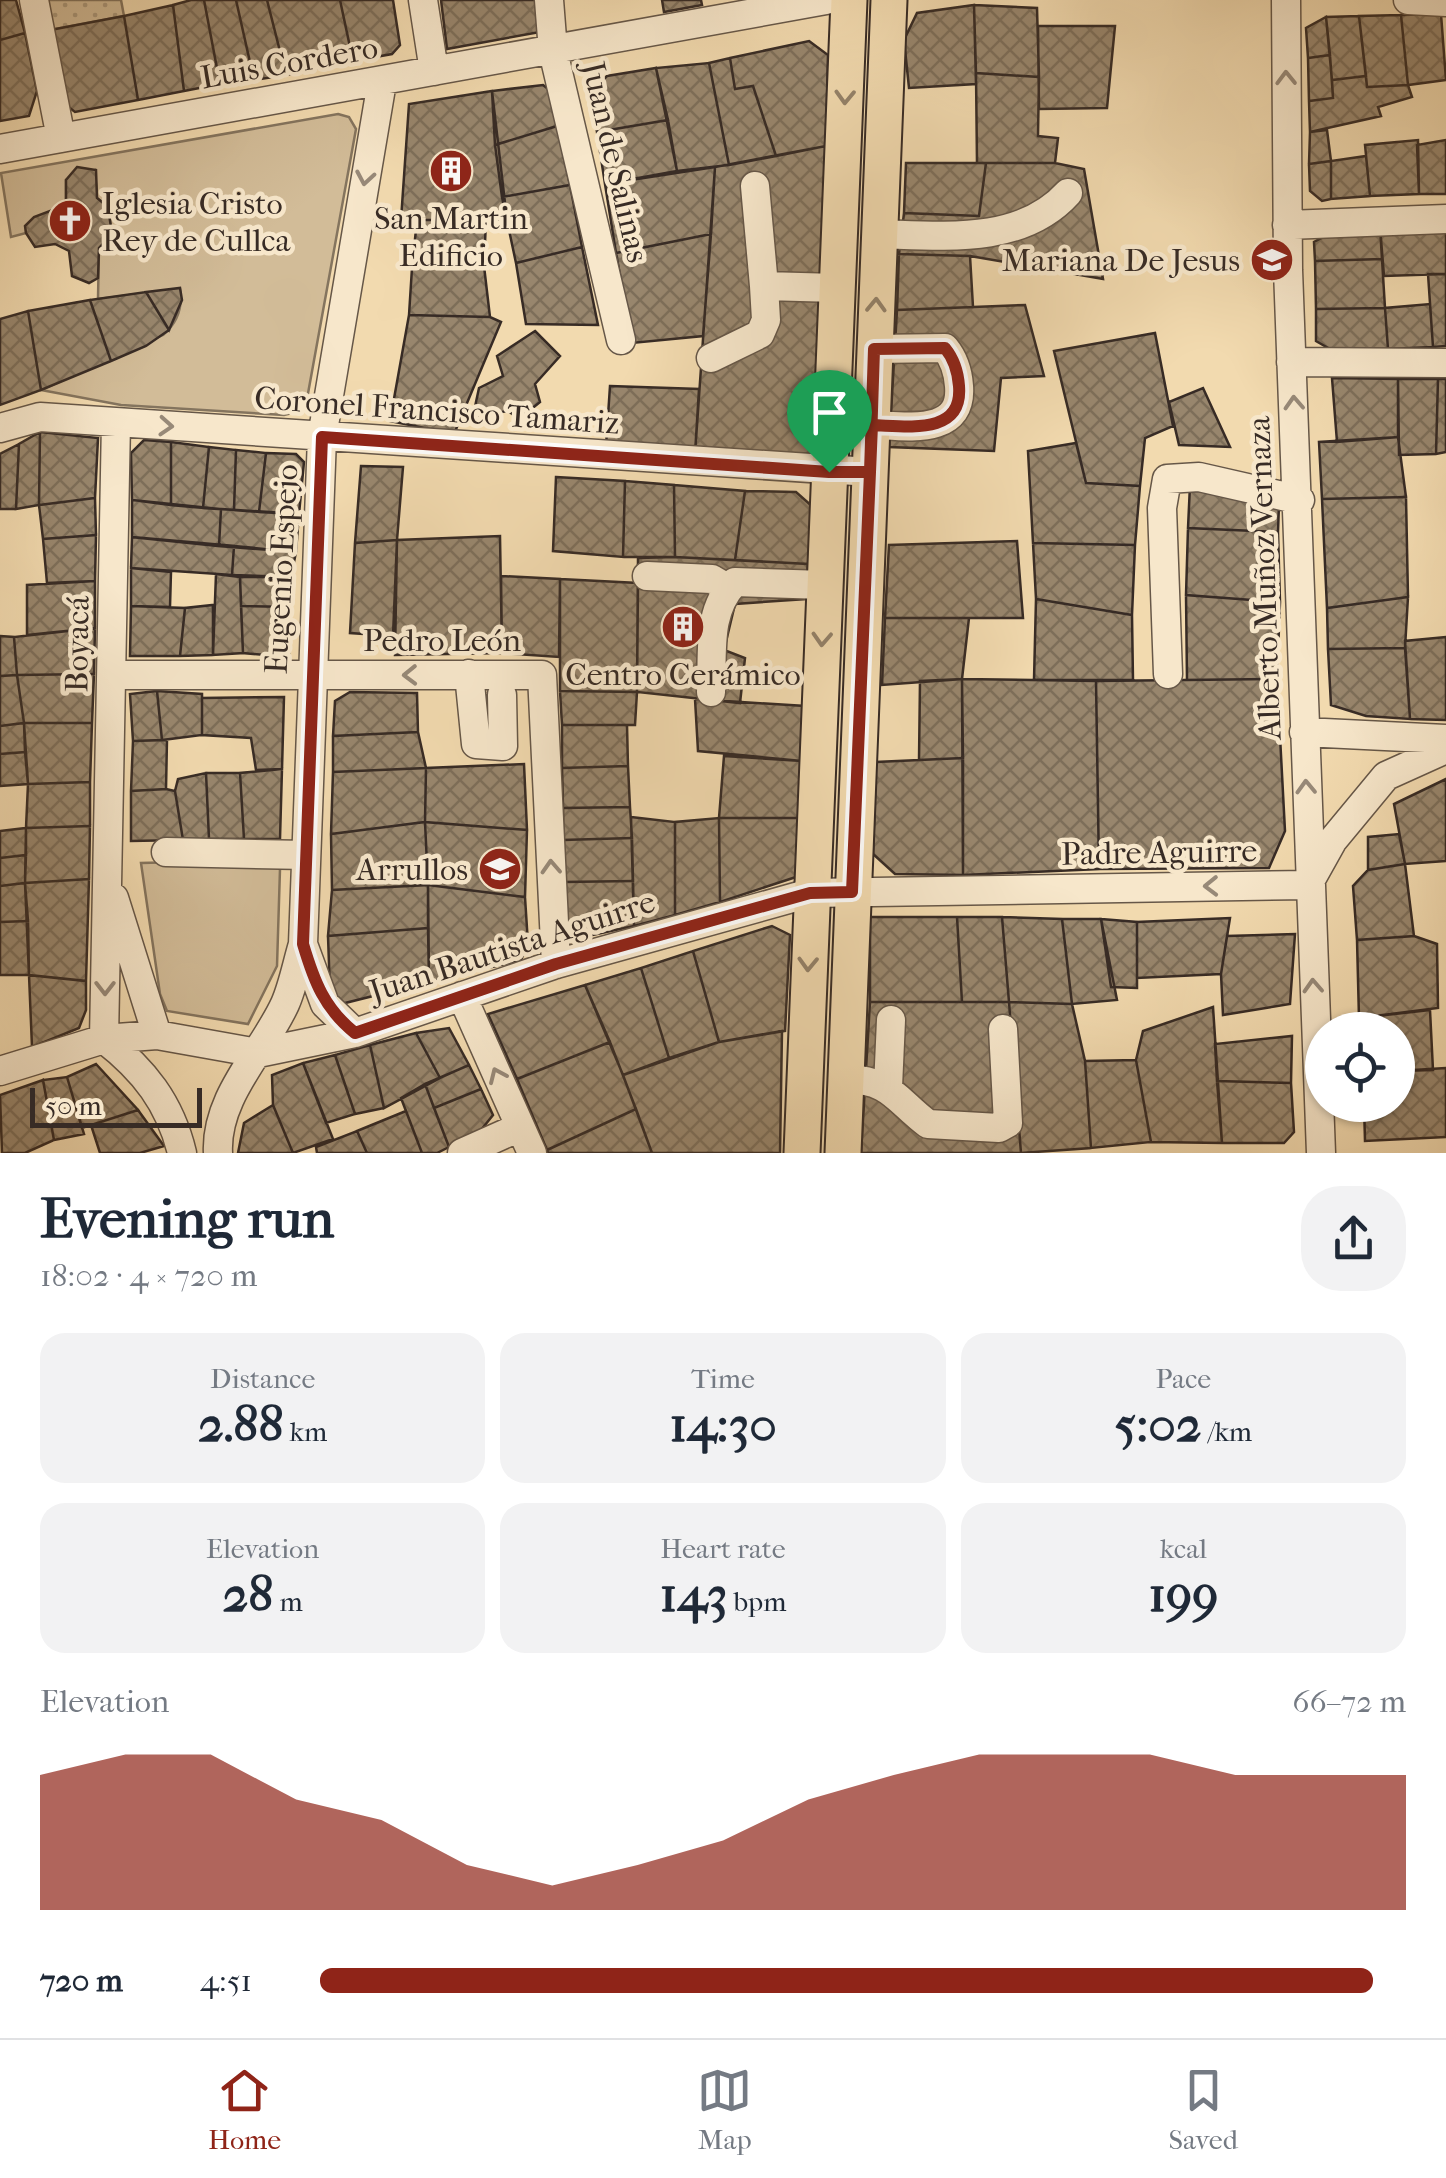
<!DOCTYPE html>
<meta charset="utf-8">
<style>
:root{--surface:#fff;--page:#f2f2f3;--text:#1f2937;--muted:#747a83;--line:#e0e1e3;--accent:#8f2418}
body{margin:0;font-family:"IM FELL French Canon",serif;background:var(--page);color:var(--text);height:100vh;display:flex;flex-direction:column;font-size:38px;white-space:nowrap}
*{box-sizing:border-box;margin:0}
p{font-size:32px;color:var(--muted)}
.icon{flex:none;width:55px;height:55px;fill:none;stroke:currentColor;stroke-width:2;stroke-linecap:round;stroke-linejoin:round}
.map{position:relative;height:1153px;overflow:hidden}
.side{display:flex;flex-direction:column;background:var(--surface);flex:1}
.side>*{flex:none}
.buttons{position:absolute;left:1305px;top:1012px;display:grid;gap:20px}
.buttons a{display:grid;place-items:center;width:110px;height:110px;border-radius:50%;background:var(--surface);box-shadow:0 2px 8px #0004;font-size:50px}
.scale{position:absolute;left:30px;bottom:25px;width:172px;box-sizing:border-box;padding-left:10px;border:5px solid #372b25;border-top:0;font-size:28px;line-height:35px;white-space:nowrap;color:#372b25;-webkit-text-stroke:8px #f7e7cb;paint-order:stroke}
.pin{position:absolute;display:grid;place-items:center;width:85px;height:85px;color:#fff;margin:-102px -42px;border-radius:50% 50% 50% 0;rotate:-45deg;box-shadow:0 0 10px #0007}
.pin .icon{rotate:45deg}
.round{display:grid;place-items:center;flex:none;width:105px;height:105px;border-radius:40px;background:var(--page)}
.head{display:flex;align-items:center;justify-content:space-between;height:170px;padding:0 40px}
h1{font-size:55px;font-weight:700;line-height:75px}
.figures{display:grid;grid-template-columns:repeat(3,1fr);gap:15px;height:170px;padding:10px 40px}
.figures div{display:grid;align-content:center;border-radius:25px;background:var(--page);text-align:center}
.figures b{font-size:50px;font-weight:700}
.figures small{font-size:28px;font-weight:400}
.figures p{font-size:28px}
.chart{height:280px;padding:20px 40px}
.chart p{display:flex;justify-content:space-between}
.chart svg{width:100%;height:180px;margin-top:10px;fill:var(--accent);opacity:.7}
ul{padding:0 40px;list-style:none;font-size:32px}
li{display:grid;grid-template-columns:160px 120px 1fr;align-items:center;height:75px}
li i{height:25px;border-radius:12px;background:var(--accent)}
.menu{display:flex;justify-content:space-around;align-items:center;height:140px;border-top:2px solid var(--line);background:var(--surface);font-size:28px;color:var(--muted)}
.menu a{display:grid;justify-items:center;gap:5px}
.menu .on{color:var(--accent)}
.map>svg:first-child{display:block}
.grass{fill:url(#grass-dots);stroke:#84745e;stroke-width:2.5}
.park{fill:#d2bc98;stroke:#84745e;stroke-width:2.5}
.building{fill:url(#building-cross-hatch);stroke:#372b25;stroke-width:2.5}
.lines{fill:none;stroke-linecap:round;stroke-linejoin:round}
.minor-casing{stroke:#665748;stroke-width:31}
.major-casing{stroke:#372b25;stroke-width:39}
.minor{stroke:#f7e7cb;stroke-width:28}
.major{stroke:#f2daaf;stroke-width:35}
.oneway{stroke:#978978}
.oneway2{stroke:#94826a}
.route-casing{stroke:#fff;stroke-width:20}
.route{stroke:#8f2418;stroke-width:12}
.labels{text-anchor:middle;stroke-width:9;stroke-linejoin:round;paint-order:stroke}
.street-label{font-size:32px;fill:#372b25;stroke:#f7e7cb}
.poi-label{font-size:32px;fill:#372b25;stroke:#f7e7cb}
</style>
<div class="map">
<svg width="1446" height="1153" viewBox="0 0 1446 1153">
<defs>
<pattern id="grass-dots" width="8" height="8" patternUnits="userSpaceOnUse" patternTransform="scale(2.5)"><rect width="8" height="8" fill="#d2bc98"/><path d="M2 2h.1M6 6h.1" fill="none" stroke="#ab997c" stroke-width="1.8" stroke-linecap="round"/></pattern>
<pattern id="building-cross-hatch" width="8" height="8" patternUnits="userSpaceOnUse" patternTransform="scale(2.5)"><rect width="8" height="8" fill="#98866d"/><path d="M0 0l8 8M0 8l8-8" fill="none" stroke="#7d6e59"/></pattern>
</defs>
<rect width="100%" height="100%" fill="#f2daaf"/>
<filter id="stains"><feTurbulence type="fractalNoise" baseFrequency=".002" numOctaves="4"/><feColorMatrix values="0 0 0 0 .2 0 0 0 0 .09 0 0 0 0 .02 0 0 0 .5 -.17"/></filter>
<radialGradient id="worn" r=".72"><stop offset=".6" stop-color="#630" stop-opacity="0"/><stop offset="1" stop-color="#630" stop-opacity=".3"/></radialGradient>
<!-- grass -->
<path class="grass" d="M41 0H121L124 16 45 31Z"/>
<!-- park -->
<path class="park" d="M338 114 349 117 356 129 305 410 284 415 121 405 41 390 163 335C177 323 183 308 180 289L98 299 99 248 112 234 108 207 97 198 95 170 66 180V205L26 226V233L11 237 1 173Z
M268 860 280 869 277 966 248 1024 167 1011 160 994 141 863Z"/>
<!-- building -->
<path class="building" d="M0 0H16L25 33 0 40Z
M191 0H204L220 84 184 91 173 5Z
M204 0H236L254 80 220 84Z
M236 0H267L286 75 254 80Z
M267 0H340L353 61 286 75Z
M340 0H393L400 45 392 54 353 61Z
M441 0H537L540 32 447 49Z
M662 0H701L702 5 664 12Z
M173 5 184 91 138 100 124 16Z
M974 5 976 84 909 88 904 40 917 13Z
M974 5 1037 8 1039 77 976 73Z
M1441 14 1446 80 1408 85 1401 15Z
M1401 15 1408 85 1367 87 1359 16Z
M124 16 138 100 75 112 57 98 45 31Z
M1359 16 1366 76 1332 80 1326 17Z
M1326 17 1330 55 1308 58 1306 28Z
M1038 26H1115L1107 108 1039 109Z
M25 33 37 91 29 116 0 121V40Z
M809 41 828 55 826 146 776 156 753 86 735 89 730 58Z
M1330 55 1333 98 1309 101 1308 58Z
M730 58 735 89 753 86 776 156 729 165 709 63Z
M709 63 729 165 677 171 656 68Z
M656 68 668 120 597 132 592 91 607 76Z
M976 73 1039 77 1038 136 1058 138 1055 163H977Z
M1366 76 1367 87 1408 85 1412 97 1378 107 1381 116 1310 132 1309 101 1333 98 1332 80Z
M543 85 552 92 557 126 495 145 492 91Z
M492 91 507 220H401L409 104Z
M668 120 677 171 605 184 597 132Z
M557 126 570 185 502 197 495 145Z
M1327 130 1331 161 1309 164 1310 132Z
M1418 140 1419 194 1370 196 1365 145Z
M1446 140V194H1419L1417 145Z
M826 146 813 459 695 454 715 167Z
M1366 156 1370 196 1331 199V161Z
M1331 161V199L1322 201 1310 191 1309 164Z
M906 163H986L979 216 904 213Z
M986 163H1055L1084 169 1103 279 970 256 899 254 904 213 979 216Z
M77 167 96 170 97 198 108 207 112 234 99 248 98 278 89 283 72 276 69 251 55 244 35 247 26 233 25 226 34 217 66 205V180Z
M715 167 711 234 616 253 605 184Z
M570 185 582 247 516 263 502 197Z
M417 220H486L484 266 412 268Z
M1380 227 1382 259 1315 261 1314 242 1329 234Z
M1380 227 1446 228V274L1384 276Z
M711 234 703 336 632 343 616 253Z
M582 247 598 325 526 324 516 263Z
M899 254 970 256 973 307 897 310Z
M1382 259 1385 308 1316 309 1315 261Z
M484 266 490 317 409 315 412 268Z
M1428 274H1446V346L1433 347Z
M180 288 182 300 169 330 146 292Z
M146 292 169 330 146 346 111 361 90 300Z
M90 300 111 361 41 390 28 311Z
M1430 304 1433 347 1388 349 1385 308Z
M1025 305 1044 376 1001 378 994 451 889 447 897 310Z
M1385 308 1388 349H1330L1316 341V309Z
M28 311 41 390 0 405V319Z
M409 315 490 317 501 322 454 434 390 421Z
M535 331 560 356 535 384 540 402 519 419 508 411 473 416 479 388 503 376 497 356Z
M1155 333 1173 426 1145 438 1140 486 1086 483 1054 351Z
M1332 378 1398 379V437L1337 442Z
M1398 379H1438L1436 454 1399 455Z
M1438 379H1446V452L1436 454Z
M610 386 699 389 695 454 606 446Z
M1203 388 1230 447 1179 445 1169 402Z
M40 432 98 438 95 498 39 505Z
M40 432 39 505 16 509 19 444Z
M1398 437 1406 497 1322 499 1319 442Z
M144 440 171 442V505L132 500 131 453Z
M171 442 209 447 203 508 171 505Z
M1076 443 1086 483 1140 486 1135 545 1033 543 1028 451Z
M19 444 16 509H0V454Z
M209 447 236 450 234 510 203 508Z
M236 450 266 453 259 512 234 510Z
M266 453 296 454 304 462 299 514 259 512Z
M361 466 403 467 397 540 355 543Z
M556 477 625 481 623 557 553 551Z
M625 481 674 485 675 557H623Z
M674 485 745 491 735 560 675 557Z
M1190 485 1279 504 1278 532 1188 528Z
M745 491 796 492 813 507 808 564 735 560Z
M1406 497 1408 597 1327 608 1322 499Z
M95 498 96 535 43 539 39 505Z
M132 500 221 509 219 546 132 537Z
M221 509 299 514 296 552 219 546Z
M1188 528 1278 532 1280 602 1186 595Z
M96 535 95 581 47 583 43 539Z
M500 536 502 653 395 655 397 540Z
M132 537 234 546 232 575 131 568Z
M397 540 393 636 350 633 355 543Z
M1017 541 1023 618H885L889 545Z
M1033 543 1135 545 1132 615 1036 599Z
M234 546 296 552 291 577 232 575Z
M675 557 808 564 806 599 735 604 724 650 745 658 740 703 637 692 638 558Z
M131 568 171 572 170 607 131 606Z
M216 574 240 577 243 653 213 655Z
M501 576 560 579 559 657 502 653Z
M240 577H291L290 607 241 606Z
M560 579 638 583 637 692 560 691Z
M95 581V628L27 635V585Z
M1186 595 1280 602 1277 679 1187 680Z
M1408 597 1405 648 1328 649 1327 608Z
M1036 599 1132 615 1133 680H1034Z
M213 605V655L180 656 185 608Z
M131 606 185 608 180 656H130Z
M241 606 290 607 289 657 243 653Z
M885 618H969L962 679 882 685Z
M95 628 94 674 17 675 14 637Z
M0 636 14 637 17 675 0 676Z
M1446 637V720L1410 719 1405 641Z
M1405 648 1410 719 1366 716 1331 705 1328 649Z
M94 674 92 723H24L17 675Z
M17 675 24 723 0 726V676Z
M962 679 963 758 919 760 920 681Z
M962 679 1096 681 1099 869 963 875Z
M1277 679 1285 831 1269 868 1099 869 1096 681Z
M157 691 162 740 133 741 130 694Z
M157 691 202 694V735L162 740Z
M560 691 637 692 635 725H562Z
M350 692 417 693 418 732 333 736 335 701Z
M284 697 282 769 256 770 251 738 202 735V698Z
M695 699 805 706 802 761 698 751Z
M24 723 25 752 0 754V726Z
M24 723H92L90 782 28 784Z
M562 725H627L628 766 562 768Z
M418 732 426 768 333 772V736Z
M167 740 166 789 131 791 133 741Z
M25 752 28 784 0 786V754Z
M724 756 802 761 800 818H719Z
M963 758V875L895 874 873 854 876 762Z
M524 764 527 830 425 822 426 768Z
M628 766 630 807 563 808 562 768Z
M426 768 425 822 331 834 333 772Z
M282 769 280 839H244L240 773Z
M206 773 209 839 183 840 175 791 178 779Z
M206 773H240L244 839H209Z
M1446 779V861L1405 864 1394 804Z
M90 782V826L26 828 28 784Z
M166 789 175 791 183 840 131 841V791Z
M630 807 632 838 563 840V808Z
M631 817 675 822V915L634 926Z
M719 818H800L796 877 720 902Z
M719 818 720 902 675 915V822Z
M425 822 428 885 332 890 331 834Z
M425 822 527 830 525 897 428 885Z
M90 826 89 879 25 883 26 828Z
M26 828V855L0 858V831Z
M1399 834 1405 864 1368 870V837Z
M632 838 633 881 564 882 563 840Z
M26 855 25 883 0 886V858Z
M1405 864 1414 936 1357 940 1353 886 1368 870Z
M89 879 86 981 29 975 25 883Z
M633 881 634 926 565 941 564 882Z
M25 883 28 921 0 922V886Z
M428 885 525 897 528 944 521 960 429 982Z
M428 885V928L328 936 332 890Z
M870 917H957L962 1002H870Z
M957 917H1002L1009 1002H962Z
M1002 917 1062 919 1072 1004 1009 1002Z
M1230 918 1221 974 1137 978V922Z
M1062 919H1101L1117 1000 1072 1004Z
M1101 919 1137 922V988L1111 987Z
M28 921 29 975H0V922Z
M772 926 790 935 785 1031 719 1042 693 951Z
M428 928 429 982 341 1004 330 992 328 936Z
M1295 934 1290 1004 1223 1015 1221 974 1227 936Z
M1414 936 1437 944 1438 1008 1359 1018 1357 940Z
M693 951 719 1042 669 1058 641 968Z
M641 968 669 1058 623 1075 585 985Z
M29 975 86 981V1010L79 1028 32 1047Z
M585 985 610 1042 517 1079 488 1014Z
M870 1002H1009L1021 1153H861Z
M1009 1002 1072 1004 1085 1061 1091 1148 1021 1153Z
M1213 1007 1222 1143 1151 1142 1136 1060 1143 1031Z
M1430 1010 1433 1070 1398 1071V1030H1359V1018Z
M449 1028 469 1065 440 1078 416 1033Z
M782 1031 780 1153H652L623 1075 719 1042Z
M416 1033 440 1078 384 1108 370 1045Z
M1292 1036 1291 1083 1217 1081 1215 1044Z
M610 1042 636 1109 547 1150 517 1079Z
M370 1045 384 1108 355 1114 335 1055Z
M335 1055 355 1114 326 1123 303 1063Z
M1136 1060 1151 1142 1091 1148 1085 1061Z
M303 1063 333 1139 293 1153 273 1105 272 1075Z
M96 1064 138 1110 82 1128 67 1077Z
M469 1065 481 1089 434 1108 425 1084Z
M1446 1068V1137L1365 1141 1364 1105H1398V1071Z
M67 1077 84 1134 54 1140 43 1080Z
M43 1080 54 1140 25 1153H2L0 1095Z
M1217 1081 1291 1083 1294 1132 1284 1143H1222Z
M425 1084 449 1147 437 1153H422L401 1098Z
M481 1089 493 1115 477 1135 449 1147 434 1108Z
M273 1105 293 1153H238L244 1123Z
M636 1109 652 1153H548L547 1150Z
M138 1110 164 1146 140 1153H100L91 1125Z
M406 1111 422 1153H367L357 1131Z
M357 1131 367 1153H317L316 1147Z"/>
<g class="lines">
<!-- minor casing -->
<g class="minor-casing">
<path id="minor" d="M34 0 61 138
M423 0 434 71
M549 0 553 51 621 340
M1286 0 1288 270 1321 1153
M1408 0 1446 2
M0 149 826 0
M755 186 764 286 837 288
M1287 225 1446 219
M879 234C943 236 1021 245 1068 193
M711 358 760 334 766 320 764 286
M1291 362 1446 363
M116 422 104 1039C144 1070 170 1103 182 1153
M872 425C907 426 963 436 959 386 958 371 954 359 945 348L875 349
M0 428 40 417 870 472
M647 576 712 579 729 589
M469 674 476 744 503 746 502 695
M1168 674 1162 508 1167 479 1199 477 1300 500
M112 675H542L556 964
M711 692C713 654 706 611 735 582L824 585
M1304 732 1446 739
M166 852 306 855
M1309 883 1333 840 1386 776 1446 749
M114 898 157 1035
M462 996 532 1153
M355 1033 325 1004 303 944 322 437 382 82
M0 1071 104 1039 157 1035 258 1053 355 1033 556 964 810 893 1308 885
M846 1079C891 1080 895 1099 928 1124L999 1128 1008 1123 1003 1029
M888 1087 891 1020
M218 1153C215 1097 263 1052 285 1004 293 986 297 964 303 944
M462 1153 520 1127"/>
</g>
<!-- major casing -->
<g class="major-casing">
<path id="major" d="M802 1153 849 0
M843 1153 889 0"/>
</g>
<!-- minor -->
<use href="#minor" class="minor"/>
<!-- major -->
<use href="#major" class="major"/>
</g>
<!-- one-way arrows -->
<defs><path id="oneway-chevron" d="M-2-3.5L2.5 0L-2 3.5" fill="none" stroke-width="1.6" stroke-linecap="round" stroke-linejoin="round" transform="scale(2.5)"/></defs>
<g class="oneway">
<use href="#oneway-chevron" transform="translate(1286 78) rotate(-91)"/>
<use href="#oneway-chevron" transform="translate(365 178) rotate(100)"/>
<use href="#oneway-chevron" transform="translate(1294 403) rotate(-93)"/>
<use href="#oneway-chevron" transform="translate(166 426) rotate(4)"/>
<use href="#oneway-chevron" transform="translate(410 675) rotate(179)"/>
<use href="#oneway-chevron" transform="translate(1306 787) rotate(-92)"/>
<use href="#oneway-chevron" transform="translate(551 867) rotate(-93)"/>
<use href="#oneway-chevron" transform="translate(1211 886) rotate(179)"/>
<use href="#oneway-chevron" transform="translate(1313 986) rotate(-93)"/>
<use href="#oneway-chevron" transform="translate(105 988) rotate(90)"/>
<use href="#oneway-chevron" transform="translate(497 1075) rotate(-114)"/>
</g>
<g class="oneway2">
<use href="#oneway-chevron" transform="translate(845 97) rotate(92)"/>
<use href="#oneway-chevron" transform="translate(876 305) rotate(-88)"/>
<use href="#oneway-chevron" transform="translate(822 639) rotate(93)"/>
<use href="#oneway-chevron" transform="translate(808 964) rotate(92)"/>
</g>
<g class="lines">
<!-- route casing -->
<g class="route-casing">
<path id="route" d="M829 472 322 437 303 944C314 981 324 1008 355 1033L556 964 810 893 852 892 870 472 874 349 945 348C954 359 958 372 959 386 963 436 907 426 872 425L870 472H829"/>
</g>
<!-- route -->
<use href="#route" class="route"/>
</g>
<!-- icons -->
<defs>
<g id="building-disc" transform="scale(2.25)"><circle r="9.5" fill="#8f2418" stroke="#f7e7cb"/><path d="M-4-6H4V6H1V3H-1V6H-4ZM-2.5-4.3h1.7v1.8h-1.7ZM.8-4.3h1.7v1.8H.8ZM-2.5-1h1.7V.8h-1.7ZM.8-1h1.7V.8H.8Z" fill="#fff"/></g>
<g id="church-disc" transform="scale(2.25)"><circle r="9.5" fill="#8f2418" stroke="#f7e7cb"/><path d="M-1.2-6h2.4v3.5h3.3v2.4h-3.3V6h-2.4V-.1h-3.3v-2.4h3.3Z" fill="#fff"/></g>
<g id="school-disc" transform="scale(2.25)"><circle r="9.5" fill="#8f2418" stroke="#f7e7cb"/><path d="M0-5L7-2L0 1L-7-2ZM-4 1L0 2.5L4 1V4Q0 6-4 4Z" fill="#fff"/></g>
</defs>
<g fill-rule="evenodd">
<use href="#building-disc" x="451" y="171"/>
<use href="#church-disc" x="70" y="221"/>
<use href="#school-disc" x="1272" y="260"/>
<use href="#building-disc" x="683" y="627"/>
<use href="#school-disc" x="500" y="869"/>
</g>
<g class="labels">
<!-- street labels -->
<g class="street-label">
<text transform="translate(289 62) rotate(-10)" y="11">Luis Cordero</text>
<text transform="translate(616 162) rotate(77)" y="11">Juan de Salinas</text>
<text transform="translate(437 410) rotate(4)" y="11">Coronel Francisco Tamariz</text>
<text transform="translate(281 569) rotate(-87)" y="11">Eugenio Espejo</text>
<text transform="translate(1264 578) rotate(-92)" y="11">Alberto Muñoz Vernaza</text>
<text x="442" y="651">Pedro León</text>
<text transform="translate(77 644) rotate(-89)" y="11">Boyacá</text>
<text transform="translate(1159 852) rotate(-1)" y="11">Padre Aguirre</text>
<text transform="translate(512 946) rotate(-18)" y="11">Juan Bautista Aguirre</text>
</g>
<!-- poi labels -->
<g class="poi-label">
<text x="102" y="214" text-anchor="start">Iglesia Cristo<tspan x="102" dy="37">Rey de Cullca</tspan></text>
<text x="451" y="229">San Martin<tspan x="451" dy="37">Edificio</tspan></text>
<text x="1240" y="271" text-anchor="end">Mariana De Jesus</text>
<text x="683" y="685">Centro Cerámico</text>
<text x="468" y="880" text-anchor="end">Arrullos</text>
</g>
</g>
<rect width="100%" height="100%" filter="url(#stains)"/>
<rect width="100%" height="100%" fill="url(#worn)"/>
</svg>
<div class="buttons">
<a><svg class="icon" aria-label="locate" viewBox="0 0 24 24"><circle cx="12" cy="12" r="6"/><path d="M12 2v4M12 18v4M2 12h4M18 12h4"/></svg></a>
</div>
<div class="scale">50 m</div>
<div class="pin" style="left:829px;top:472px;background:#1e9e55"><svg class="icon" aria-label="arrive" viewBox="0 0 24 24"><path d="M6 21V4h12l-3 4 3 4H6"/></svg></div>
</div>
<section class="side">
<div class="head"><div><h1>Evening run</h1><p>18:02 · 4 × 720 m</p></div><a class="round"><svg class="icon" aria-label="share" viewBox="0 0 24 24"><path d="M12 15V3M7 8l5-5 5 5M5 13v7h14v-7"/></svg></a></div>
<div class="figures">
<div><p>Distance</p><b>2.88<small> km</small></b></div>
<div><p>Time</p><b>14:30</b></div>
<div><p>Pace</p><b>5:02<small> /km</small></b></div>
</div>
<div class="figures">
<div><p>Elevation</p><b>28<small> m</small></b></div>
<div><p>Heart rate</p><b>143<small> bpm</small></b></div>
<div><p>kcal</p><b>199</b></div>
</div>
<div class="chart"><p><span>Elevation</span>66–72 m</p>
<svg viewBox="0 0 160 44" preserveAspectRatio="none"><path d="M0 44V11L10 6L20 6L30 17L40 22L50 33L60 38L70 33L80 27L90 17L100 11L110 6L120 6L130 6L140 11L150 11L160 11V44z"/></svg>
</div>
<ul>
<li><b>720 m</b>4:51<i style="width:97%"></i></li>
</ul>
</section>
<nav class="menu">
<a class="on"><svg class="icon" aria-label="home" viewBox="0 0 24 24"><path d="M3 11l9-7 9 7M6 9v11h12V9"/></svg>Home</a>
<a><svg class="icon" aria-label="map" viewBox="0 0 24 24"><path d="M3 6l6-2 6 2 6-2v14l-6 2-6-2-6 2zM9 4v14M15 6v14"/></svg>Map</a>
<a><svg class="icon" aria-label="saved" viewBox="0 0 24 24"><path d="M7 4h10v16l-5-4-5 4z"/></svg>Saved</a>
</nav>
